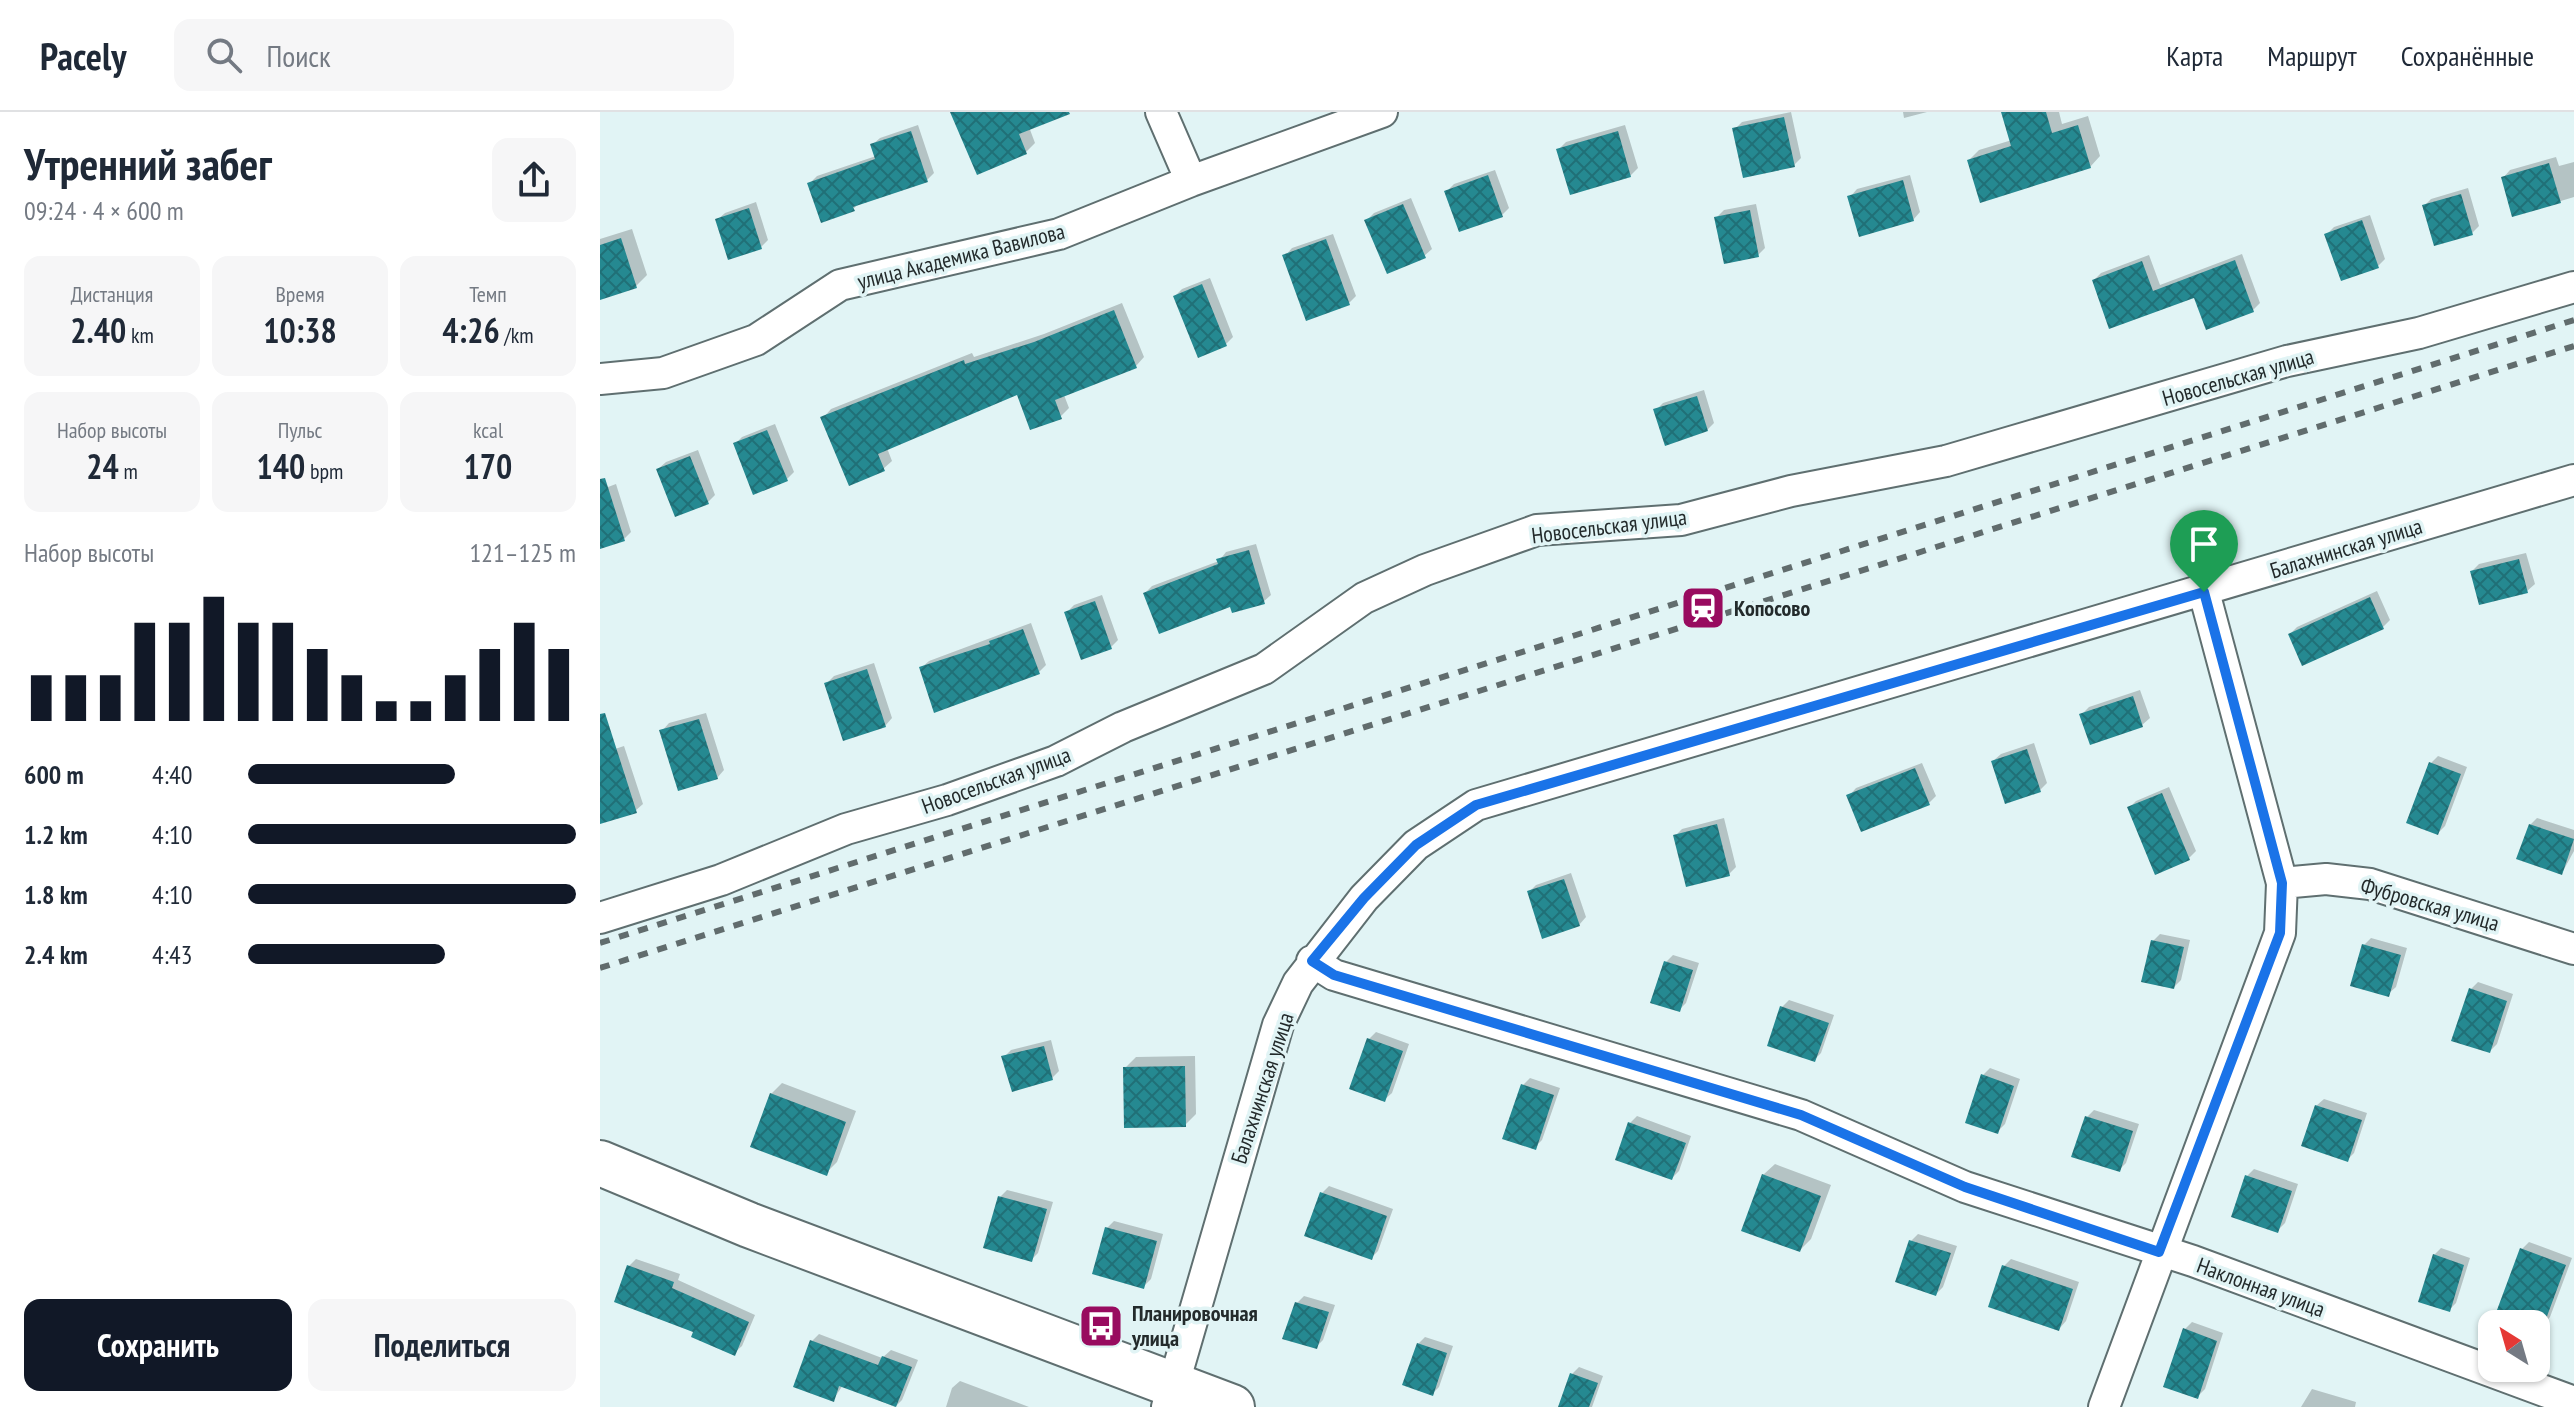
<!DOCTYPE html>
<html lang="ru">
<meta charset="utf-8">
<style>
:root{--surface:#fff;--page:#f6f6f7;--text:#1f2937;--muted:#747a83;--line:#e0e1e3;--accent:#111827}
body{margin:0;font-family:"PT Sans Narrow",sans-serif;background:var(--page);color:var(--text);height:100vh;display:flex;flex-direction:column;font-size:30px;white-space:nowrap}
*{box-sizing:border-box;margin:0}
p{font-size:26px;color:var(--muted)}
.icon{flex:none;width:44px;height:44px;fill:none;stroke:currentColor;stroke-width:2;stroke-linecap:round;stroke-linejoin:round}
.map{position:relative;flex:1;overflow:hidden}
.drawer{display:flex;flex-direction:column;background:var(--surface);width:600px}
.drawer>*{flex:none}
.needle{width:52px;rotate:323deg}
.buttons{position:absolute;left:1878px;top:1198px;display:grid;gap:16px}
.buttons a{display:grid;place-items:center;width:72px;height:72px;border-radius:16px;background:var(--surface);box-shadow:0 2px 6px #0004;font-size:40px}
.pin{position:absolute;display:grid;place-items:center;width:68px;height:68px;color:#fff;margin:-82px -34px;border-radius:50% 50% 50% 0;rotate:-45deg;box-shadow:0 0 8px #0007}
.pin .icon{rotate:45deg}
.round{display:grid;place-items:center;flex:none;width:84px;height:84px;border-radius:16px;background:var(--page)}
.head{display:flex;align-items:center;justify-content:space-between;height:136px;padding:0 24px}
h1{font-size:44px;font-weight:800;line-height:60px}
.figures{display:grid;grid-template-columns:repeat(3,1fr);gap:12px;height:136px;padding:8px 24px}
.figures div{display:grid;align-content:center;border-radius:16px;background:var(--page);text-align:center}
.figures b{font-size:34px;font-weight:800}
.figures small{font-size:22px;font-weight:400}
.figures p{font-size:22px}
.chart{height:224px;padding:16px 24px}
.chart p{display:flex;justify-content:space-between}
.chart svg{width:100%;height:144px;margin-top:8px;stroke:var(--accent);stroke-width:6}
.primary-button{display:flex;gap:16px;margin-top:auto;padding:16px 24px}
.primary-button a{flex:1;height:92px;border-radius:16px;background:var(--accent);color:#fff;font-size:32px;font-weight:800;line-height:92px;text-align:center}
.primary-button a+a{background:var(--page);color:var(--text)}
ul{padding:0 24px;list-style:none;font-size:26px}
li{display:grid;grid-template-columns:128px 96px 1fr;align-items:center;height:60px}
li i{height:20px;border-radius:10px;background:var(--accent)}
header{display:flex;align-items:center;gap:48px;box-sizing:border-box;height:112px;padding:0 40px;background:var(--surface);border-bottom:2px solid var(--line)}
header strong{font-size:38px}
nav{display:flex;gap:44px;margin-inline-start:auto;font-size:28px}
.search{width:560px;height:72px;background:var(--page);display:flex;align-items:center;gap:20px;box-sizing:border-box;padding:0 28px;border-radius:16px;color:var(--muted);font-size:30px}
main{display:flex;flex:1;min-height:0}
.map>svg:first-child{display:block}
.shadow{fill:#0003}
.building{fill:url(#building-cross-hatch)}
.lines{fill:none;stroke-linecap:round;stroke-linejoin:round}
.street-casing{stroke:#5f6f70;stroke-width:34}
.secondary-casing{stroke:#5f6f70;stroke-width:48}
.street{stroke:#fff;stroke-width:30}
.secondary{stroke:#fff;stroke-width:44}
.rail{stroke:#616c6d;stroke-width:6;stroke-dasharray:10 10;stroke-linecap:butt}
.route-casing{stroke:#fff;stroke-width:16}
.route{stroke:#1a73e8;stroke-width:10}
.labels{text-anchor:middle;stroke-width:7;stroke-linejoin:round;paint-order:stroke}
.street-label{font-size:22px;fill:#232a2b;stroke:#e1f4f5}
.poi-label{font-size:22px;font-weight:bold;fill:#232a2b;stroke:#e1f4f5;text-anchor:start}
</style>
<header>
<strong>Pacely</strong>
<div class="search"><svg class="icon" aria-label="search" viewBox="0 0 24 24"><circle cx="10" cy="10" r="6"/><path d="M15 15l6 6"/></svg>Поиск</div>
<nav><a>Карта</a><a>Маршрут</a><a>Сохранённые</a></nav>
</header>
<main>
<section class="drawer">
<div class="head"><div><h1>Утренний забег</h1><p>09:24 · 4 × 600 m</p></div><a class="round"><svg class="icon" aria-label="share" viewBox="0 0 24 24"><path d="M12 15V3M7 8l5-5 5 5M5 13v7h14v-7"/></svg></a></div>
<div class="figures">
<div><p>Дистанция</p><b>2.40<small> km</small></b></div>
<div><p>Время</p><b>10:38</b></div>
<div><p>Темп</p><b>4:26<small> /km</small></b></div>
</div>
<div class="figures">
<div><p>Набор высоты</p><b>24<small> m</small></b></div>
<div><p>Пульс</p><b>140<small> bpm</small></b></div>
<div><p>kcal</p><b>170</b></div>
</div>
<div class="chart"><p><span>Набор высоты</span>121–125 m</p>
<svg viewBox="0 0 160 44" preserveAspectRatio="none"><path d="M5 44V30M15 44V30M25 44V30M35 44V14M45 44V14M55 44V6M65 44V14M75 44V14M85 44V22M95 44V30M105 44V38M115 44V38M125 44V30M135 44V22M145 44V14M155 44V22"/></svg>
</div>
<ul>
<li><b>600 m</b>4:40<i style="width:63%"></i></li>
<li><b>1.2 km</b>4:10<i style="width:100%"></i></li>
<li><b>1.8 km</b>4:10<i style="width:100%"></i></li>
<li><b>2.4 km</b>4:43<i style="width:60%"></i></li>
</ul>
<div class="primary-button"><a>Сохранить</a><a>Поделиться</a></div>
</section>
<div class="map">
<svg width="1974" height="1295" viewBox="0 0 1974 1295">
<defs>
<pattern id="building-cross-hatch" width="8" height="8" patternUnits="userSpaceOnUse" patternTransform="scale(2)"><rect width="8" height="8" fill="#258991"/><path d="M0 0l8 8M0 8l8-8" fill="none" stroke="#207077"/></pattern>
</defs>
<rect width="100%" height="100%" fill="#e1f4f5"/>
<!-- shadow -->
<path class="shadow" d="M360 0H468L429 15 435 31 426 40Z
M1191 0 1201 46 1194 53 1135 17 1142 10Z
M1303 0H1327L1304 6Z
M1403 0H1459L1462 12 1488 4 1500 44 1490 55 1369 48 1379 38 1412 28Z
M318 13 334 61 327 68 261 90 253 97 210 71 217 64 276 44 272 33 280 26Z
M1025 13 1038 56 1030 64 958 38 966 30Z
M1956 45 1959 54 1974 50V85L1914 103 1903 66 1910 58Z
M895 58 909 96 902 103 847 79 854 72Z
M1310 63 1320 100 1313 108 1250 85 1257 77Z
M1868 76 1879 114 1872 121 1824 94 1831 87Z
M811 86 832 137 824 144 767 108 774 101Z
M156 90 168 128 161 135 117 108 125 101Z
M1156 92 1165 136 1158 143 1116 106 1124 98Z
M1770 103 1785 147 1778 154 1727 122 1734 115Z
M32 117 47 163 36 174 0 185V127Z
M733 122 756 184 749 191 685 144 692 136Z
M1642 142 1660 191 1653 198 1595 184 1511 215 1494 168 1501 161 1549 143 1560 173Z
M610 166 633 225 626 232 575 184 582 177Z
M522 191 544 245 536 254 464 283 469 296 460 305 419 280 287 336 292 349 283 357 223 306 231 297 372 241 374 245 444 222Z
M1104 278 1114 311 1107 318 1056 298 1063 291Z
M175 312 194 360 187 367 135 332 142 325Z
M98 338 115 383 108 390 58 357 66 350Z
M16 372 31 420 24 427 0 435V378Z
M656 432 671 483 663 490 631 492 545 481 552 474 619 449 626 440Z
M1926 441 1935 472 1927 479 1872 459 1879 452Z
M1777 479 1790 508 1783 515 1690 522 1697 515Z
M502 483 518 528 511 535 467 500 474 493Z
M431 511 446 553 439 560 321 556 329 549Z
M274 551 292 606 285 614 227 571 234 564Z
M1540 578 1550 606 1542 613 1482 602 1489 595Z
M106 601 124 658 117 666 62 619 69 611Z
M1434 631 1447 671 1440 678 1393 649 1401 642Z
M24 634 43 692 35 699 0 710V642Z
M1838 644 1867 655 1845 714 1838 721 1831 651Z
M1322 651 1336 684 1328 692 1249 684 1256 676Z
M1569 675 1596 739 1589 746 1529 696 1536 689Z
M1124 706 1136 755 1129 762 1075 724 1082 717Z
M1937 706 1974 718V739L1962 761 1930 713Z
M971 761 986 805 979 813 929 780 936 773Z
M1560 822 1590 828 1581 868 1574 875 1553 829Z
M1771 826 1807 836 1796 875 1788 882 1764 833Z
M1073 843 1099 851 1086 891 1079 898 1066 850Z
M1878 870 1913 882 1897 932 1890 939 1871 877Z
M1189 888 1234 903 1221 941 1214 948 1182 895Z
M776 920 809 932 792 981 784 988 769 927Z
M451 928 459 959 452 966 404 945 411 938Z
M595 944 596 1002 585 1013 525 956 536 945Z
M1390 956 1420 967 1405 1012 1398 1019 1383 963Z
M930 966 960 976 942 1028 935 1035 905 1025 923 973Z
M182 971 256 999 237 1050 226 1061 171 982Z
M1724 987 1767 1001 1754 1041 1747 1048 1716 994Z
M1494 998 1539 1012 1526 1051 1519 1058 1487 1005Z
M1037 1004 1091 1024 1079 1059 1072 1066 1030 1011Z
M1175 1052 1231 1073 1211 1127 1200 1138 1163 1063Z
M1654 1057 1698 1072 1685 1111 1678 1118 1647 1064Z
M729 1074 793 1097 778 1139 771 1146 722 1081Z
M407 1078 453 1090 438 1141 431 1148 400 1085Z
M514 1109 563 1122 551 1167 544 1174 507 1116Z
M1318 1122 1357 1134 1343 1175 1336 1182 1311 1129Z
M1929 1130 1972 1146 1950 1205 1943 1213 1922 1137Z
M1841 1136 1870 1146 1856 1191 1849 1198 1834 1143Z
M36 1147 80 1162 78 1168 155 1203 142 1234 134 1241 95 1219 29 1154Z
M1411 1147 1479 1170 1466 1209 1459 1217 1404 1154Z
M704 1184 735 1193 723 1228 716 1235 697 1191Z
M1592 1210 1623 1221 1605 1277 1598 1284 1585 1217Z
M219 1222 282 1246 291 1238 318 1248 302 1288 295 1295 243 1273 233 1288 212 1229Z
M825 1225 853 1234 839 1275 832 1282 818 1232Z
M979 1255 1003 1264 992 1295H960L972 1262Z
M360 1269 429 1295H346L352 1276Z
M1712 1277 1756 1290 1755 1295H1701Z"/>
<!-- building -->
<path class="building" d="M350 0H469L470 2 419 22 427 42 377 63Z
M1401 0H1446L1452 21 1478 13 1491 56 1380 91 1367 48 1411 34Z
M1184 5 1195 55 1143 66 1132 16Z
M311 19 328 70 253 95 255 99 221 111 207 71 275 47 270 32Z
M1018 19 1031 65 970 83 956 37Z
M1949 51 1961 91 1912 105 1901 65Z
M888 63 903 105 859 120 844 79Z
M1303 68 1314 109 1259 125 1247 84Z
M1861 82 1873 123 1834 134 1822 93Z
M803 92 826 146 787 162 764 108Z
M149 96 162 137 128 148 115 107Z
M1150 98 1159 145 1124 152 1114 105Z
M1762 108 1779 156 1741 169 1724 122Z
M21 126 37 176 0 188V133Z
M726 127 750 193 706 209 682 143Z
M1635 148 1654 200 1606 218 1594 186 1509 217 1492 168 1542 149 1553 179Z
M602 172 627 234 598 246 573 184Z
M514 198 537 256 455 288 462 307 430 318 417 283 278 342 285 359 249 374 220 305 364 248 365 252 434 230Z
M1097 284 1108 319 1065 334 1053 297Z
M167 318 188 369 153 383 133 331Z
M90 344 109 392 75 405 56 357Z
M5 366 25 429 0 437V367Z
M649 438 665 492 632 501 630 495 559 522 543 481 618 452 616 447Z
M1919 447 1928 481 1879 493 1870 459Z
M1770 485 1784 517 1702 554 1688 522Z
M495 489 512 537 481 548 464 500Z
M423 517 440 562 334 601 319 555 390 532 389 529Z
M267 557 286 615 243 629 224 571Z
M1533 584 1543 615 1490 633 1479 602Z
M5 601 37 701 0 712V602Z
M99 607 118 667 78 679 59 618Z
M1427 637 1441 680 1405 692 1391 649Z
M1829 650 1861 662 1838 723 1806 711Z
M1315 656 1330 693 1261 720 1246 683Z
M1562 681 1590 748 1555 763 1527 695Z
M1117 712 1130 764 1086 775 1073 723Z
M1929 712 1974 727 1962 763 1916 747Z
M964 767 980 814 942 827 927 779Z
M1551 828 1584 835 1574 877 1541 870Z
M1762 832 1801 843 1789 885 1750 874Z
M1064 849 1093 858 1080 900 1050 891Z
M1869 876 1907 889 1890 941 1851 929Z
M1180 894 1229 911 1215 950 1167 934Z
M767 926 803 939 785 990 749 977Z
M444 934 453 968 412 980 401 944Z
M585 954 586 1015 524 1016 523 955Z
M1381 962 1414 974 1398 1022 1365 1011Z
M921 972 954 983 936 1038 902 1027Z
M170 981 246 1010 227 1064 150 1035Z
M1715 993 1762 1008 1748 1050 1701 1034Z
M1485 1004 1533 1019 1520 1060 1471 1045Z
M1028 1010 1086 1031 1072 1068 1015 1048Z
M1162 1062 1221 1084 1200 1140 1141 1119Z
M1645 1063 1692 1079 1678 1121 1631 1105Z
M720 1080 787 1104 772 1148 704 1124Z
M398 1084 447 1097 432 1150 383 1136Z
M505 1115 557 1129 544 1177 492 1162Z
M1309 1128 1351 1141 1336 1184 1295 1170Z
M1920 1136 1966 1153 1943 1215 1897 1198Z
M1833 1142 1864 1153 1850 1200 1818 1190Z
M27 1153 74 1170 72 1176 149 1210 135 1244 91 1225 93 1220 14 1190Z
M1402 1153 1473 1177 1459 1219 1388 1195Z
M695 1190 729 1200 717 1237 682 1227Z
M1583 1216 1617 1229 1598 1287 1563 1275Z
M210 1228 278 1253 282 1244 312 1255 296 1295 239 1274 234 1290 193 1275Z
M817 1231 847 1241 833 1284 802 1273Z
M970 1261 998 1271 989 1295H958Z"/>
<g class="lines">
<!-- street casing -->
<g class="street-casing">
<path id="street" d="M561 0 591 69
M0 267 63 261 156 228 240 173 459 122 591 69 782 0
M1682 771 1726 767 1770 772 1974 837
M0 806 121 768 246 717 347 688 456 649 523 615 664 557 764 486 825 458 937 418 1081 408 1191 379 1346 349 1687 249 1819 221 1974 175
M712 849 734 863 1201 1003 1365 1075 1593 1149 1974 1290
M567 1295 678 913 698 871 764 786 816 733 876 693 1974 368
M1504 1295 1680 821 1682 771 1604 480"/>
</g>
<!-- secondary casing -->
<g class="secondary-casing">
<path id="secondary" d="M0 1051 149 1113 632 1295"/>
</g>
<!-- street -->
<use href="#street" class="street"/>
<!-- secondary -->
<use href="#secondary" class="secondary"/>
<!-- rail -->
<path class="rail" d="M0 831 1974 208
M0 856 1974 234"/>
</g>
<g class="lines">
<!-- route casing -->
<g class="route-casing">
<path id="route" d="M1604 480 1682 771 1680 821 1559 1140 1365 1075 1201 1003 734 863 712 849 764 786 816 733 876 693Z"/>
</g>
<!-- route -->
<use href="#route" class="route"/>
</g>
<!-- icons -->
<defs>
<g id="station-square" transform="scale(2.3)"><rect x="-9" y="-9" width="18" height="18" rx="4" fill="#980b5f" stroke="#e1f4f5"/><path d="M-3-6H3Q5-6 5-4V2Q5 4 3 4L4.5 6H3L1.5 4h-3L-3 6H-4.5L-3 4Q-5 4-5 2V-4Q-5-6-3-6ZM-3.5-4v3h7v-3ZM-3.5 1v1.5H-2V1ZM2 1v1.5H3.5V1Z" fill="#fff"/></g>
<g id="bus-square" transform="scale(2.3)"><rect x="-9" y="-9" width="18" height="18" rx="4" fill="#980b5f" stroke="#e1f4f5"/><path d="M-5-6H5V4H4V6H2V4H-2V6H-4V4H-5ZM-3.5-4V0h7V-4ZM-3.5 1.2v1.5H-2V1.2ZM2 1.2v1.5H3.5V1.2Z" fill="#fff"/></g>
</defs>
<g fill-rule="evenodd">
<use href="#station-square" x="1103" y="496"/>
<use href="#bus-square" x="501" y="1214"/>
</g>
<g class="labels">
<!-- street labels -->
<g class="street-label">
<text transform="translate(361 144) rotate(-14)" y="8">улица Академика Вавилова</text>
<text transform="translate(1638 265) rotate(-16)" y="8">Новосельская улица</text>
<text transform="translate(1009 414) rotate(-7)" y="8">Новосельская улица</text>
<text transform="translate(1746 436) rotate(-17)" y="8">Балахнинская улица</text>
<text transform="translate(396 668) rotate(-20)" y="8">Новосельская улица</text>
<text transform="translate(1830 792) rotate(16)" y="8">Фубровская улица</text>
<text transform="translate(662 976) rotate(-72)" y="8">Балахнинская улица</text>
<text transform="translate(1661 1175) rotate(20)" y="8">Наклонная улица</text>
</g>
<!-- poi labels -->
<g class="poi-label">
<text x="1134" y="504">Копосово</text>
<text x="532" y="1209">Планировочная<tspan x="532" dy="25">улица</tspan></text>
</g>
</g>
</svg>
<div class="buttons">
<a><svg class="needle" viewBox="-14 -14 28 28"><path d="M0-13l5 13h-10z" fill="#e53935"/><path d="M0 13l5-13h-10z" fill="#747a83"/></svg></a>
</div>
<div class="pin" style="left:1604px;top:480px;background:#1e9e55"><svg class="icon" aria-label="arrive" viewBox="0 0 24 24"><path d="M6 21V4h12l-3 4 3 4H6"/></svg></div>
</div>
</main>
